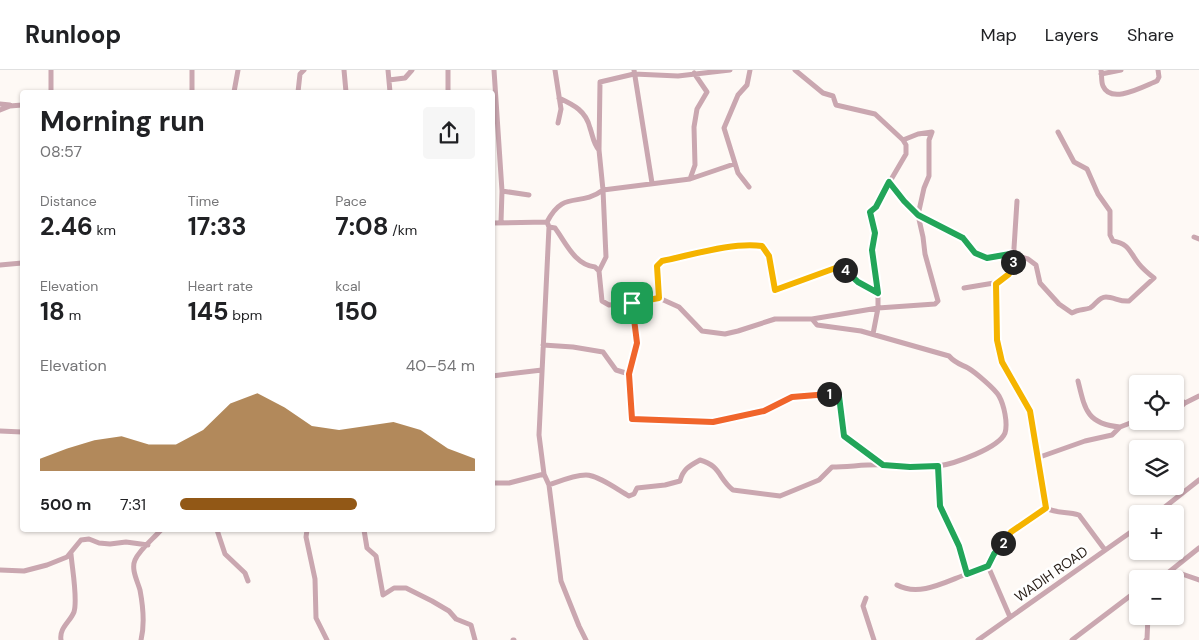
<!DOCTYPE html>
<meta charset="utf-8">
<style>
:root{--surface:#fff;--page:#f6f6f6;--text:#202124;--muted:#757577;--line:#e0e0e0;--accent:#925816}
body{margin:0;font-family:"DM Sans",sans-serif;background:var(--page);color:var(--text);height:100vh;display:flex;flex-direction:column;font-size:19px;white-space:nowrap}
*{box-sizing:border-box;margin:0}
p{font-size:16px;color:var(--muted)}
.icon{flex:none;width:28px;height:28px;fill:none;stroke:currentColor;stroke-width:2;stroke-linecap:round;stroke-linejoin:round}
.map{position:relative;flex:1;overflow:hidden}
.side{position:absolute;left:20px;top:20px;width:475px;height:442px;display:flex;flex-direction:column;background:var(--surface);border-radius:5px;box-shadow:0 1px 4px #0004}
.side>*{flex:none}
.tools{position:absolute;left:1129px;top:305px;display:grid;gap:10px}
.tools a{display:grid;place-items:center;width:55px;height:55px;border-radius:5px;background:var(--surface);box-shadow:0 1px 4px #0004;font-size:25px}
.pin{position:absolute;display:grid;place-items:center;width:42px;height:42px;color:#fff;margin:-21px;border-radius:10px;box-shadow:0 2px 8px #0006}
.km{position:absolute;width:25px;height:25px;margin:-12px;border-radius:50%;background:#222;color:#fff;font-size:14px;line-height:25px;text-align:center}
.round{display:grid;place-items:center;flex:none;width:52px;height:52px;border-radius:5px;background:var(--page)}
.summary{display:flex;align-items:center;justify-content:space-between;height:85px;padding:0 20px}
h1{font-size:28px;font-weight:700;line-height:38px}
.figures{display:grid;grid-template-columns:repeat(3,1fr);gap:8px;height:85px;padding:5px 20px}
.figures div{display:grid;align-content:center}
.figures b{font-size:25px;font-weight:700}
.figures small{font-size:14px;font-weight:400}
.figures p{font-size:14px}
.chart{height:140px;padding:10px 20px}
.chart p{display:flex;justify-content:space-between}
.chart svg{width:100%;height:90px;margin-top:5px;fill:var(--accent);opacity:.7}
ul{padding:0 20px;list-style:none;font-size:16px}
li{display:grid;grid-template-columns:80px 60px 1fr;align-items:center;height:38px}
li i{height:12px;border-radius:6px;background:var(--accent)}
header{display:flex;align-items:center;gap:30px;box-sizing:border-box;height:70px;padding:0 25px;background:var(--surface);border-bottom:1px solid var(--line)}
header strong{font-size:24px}
nav{display:flex;gap:28px;margin-inline-start:auto;font-size:18px}
.map>svg:first-child{display:block}
.lines{fill:none;stroke-linecap:round;stroke-linejoin:round}
.minor{stroke:#caa7b0;stroke-width:5}
.split-1-casing{stroke:#fff;stroke-width:10}
.split-2-casing{stroke:#fff;stroke-width:10}
.split-3-casing{stroke:#fff;stroke-width:10}
.split-4-casing{stroke:#fff;stroke-width:10}
.split-5-casing{stroke:#fff;stroke-width:10}
.split-1{stroke:#f0652b;stroke-width:6}
.split-2{stroke:#22a559;stroke-width:6}
.split-3{stroke:#f5b400;stroke-width:6}
.split-4{stroke:#22a559;stroke-width:6}
.split-5{stroke:#f5b400;stroke-width:6}
.labels{text-anchor:middle;stroke-width:5;stroke-linejoin:round;paint-order:stroke}
.street-label{font-size:14px;fill:#2b211a;stroke:#fff}
</style>
<header>
<strong>Runloop</strong>
<nav><a>Map</a><a>Layers</a><a>Share</a></nav>
</header>
<div class="map">
<svg width="1199" height="570" viewBox="0 0 1199 570">
<rect width="100%" height="100%" fill="#fef9f5"/>
<g class="lines">
<!-- minor -->
<path class="minor" d="M192 0V22
M344 0 346 22
M388 0 390 22
M448 0V20
M494 0 502 121 529 125
M555 0 561 39 558 53
M634 0 652 113
M795 0 823 23 833 26 836 35 875 44 903 70 906 75V84L875 137 870 142 875 163 872 180 878 223
M1101 0C1102 5 1101 12 1103 16 1111 35 1144 16 1157 11L1159 7 1158 0
M1101 4 1121 0
M389 10 405 8 412 0
M51 22V0
M234 22 238 0
M298 22 300 4 304 0
M559 28C574 35 586 41 590 58 593 66 593 73 599 80
M0 34 10 35
M0 40 10 36 22 35
M690 109 695 95 694 57 697 39 707 22 694 3
M889 112 905 131 918 145 963 168 975 183 987 188 1010 184 1028 189 1036 195 1040 213 1059 234 1072 243C1078 239 1084 240 1090 238 1096 235 1098 227 1106 227 1114 227 1120 232 1129 231L1154 208C1149 204 1143 199 1139 194 1129 182 1130 174 1113 171L1110 165V141L1098 124 1087 99 1074 92 1058 62
M749 117 738 103 724 58 738 25 747 15 750 0
M501 152 502 121
M547 152C564 119 579 138 603 120L690 109 734 94
M492 153 547 152 549 157 539 365 544 404 549 415 561 511 579 556 586 570
M1194 167 1199 169
M0 195 22 193
M599 201 606 187 603 120 599 80 600 12 634 4 678 6 730 0
M996 214 1009 204 1013 194 1017 131
M964 218 994 213 997 216V270L1002 292 1030 341 1032 364 1046 438C1057 444 1067 441 1079 445L1105 480
M659 228 657 196 662 191C693 185 732 172 763 176L769 186 775 220 841 196 857 212 878 223V238L873 264
M632 233 637 273 629 304 632 349 713 352 764 341 791 327 833 324 839 326 844 366 882 394
M812 249 878 238 935 234 938 231 925 184 923 167 918 145 924 118 929 106V70L932 62 918 64 903 70
M543 275 573 277 603 282 616 300 629 304
M492 306 542 300
M1078 311C1085 340 1087 354 1120 357
M1175 326 1185 333 1199 326
M1175 342 1185 333
M0 361 22 362
M1037 388 1085 371 1112 365 1120 357 1138 350
M938 396 940 436 959 476 967 504 988 496 994 483 1011 462 1046 438
M492 413H509L544 404
M549 415C560 411 574 405 586 405 598 405 618 420 629 426L634 424 637 418 665 415 680 411C683 399 689 396 700 390 721 396 718 408 733 420L780 426 819 410 832 397C849 397 867 394 885 395 902 396 921 399 938 396 954 394 999 378 1005 363 1008 353 1004 335 999 326 995 319 975 302 968 298 960 294 955 293 949 286L861 261 817 255 812 249H775L738 261 725 264 702 261 679 237 659 228 632 233 609 235 602 231 599 201 595 197C575 195 566 173 555 158L549 157
M1156 444 1199 410
M217 460 225 484 245 503 248 511
M307 460 306 467 315 509 316 548 327 570
M364 460 367 478 376 486 383 525 394 518H406L432 531 449 541 456 549 471 555 475 570
M988 496 1010 547
M0 500 24 501 47 495 67 487 81 470 89 469 99 473 110 474 126 472 148 475
M1157 509 1182 504 1199 510
M1163 509 1164 506 1199 478
M897 515C919 527 945 512 967 504
M866 528 863 536 874 570
M61 570C59 558 70 552 74 542 78 529 72 498 71 484
M141 570C145 554 143 536 140 520 137 510 131 499 135 490 140 479 153 469 161 460
M513 570H514
M978 570 1138 457
M1072 570 1138 520
M1146 570 1147 569 1148 546"/>
</g>
<g class="lines">
<!-- split-1 casing -->
<g class="split-1-casing">
<path id="split-1" d="M632 233 637 273 629 304 632 349 713 352 764 341 792 327 829 324"/>
</g>
<!-- split-2 casing -->
<g class="split-2-casing">
<path id="split-2" d="M829 324 839 326 844 366 883 395 910 397 938 396 940 436 959 476 967 504 988 496 994 484 1003 473"/>
</g>
<!-- split-3 casing -->
<g class="split-3-casing">
<path id="split-3" d="M1003 473 1011 462 1046 438 1030 341 1002 292 997 270 996 214 1009 204 1013 192"/>
</g>
<!-- split-4 casing -->
<g class="split-4-casing">
<path id="split-4" d="M845 200 858 212 878 223 872 180 875 163 870 142 876 137 889 112 904 131 918 145 963 168 975 183 987 188 1010 184 1014 186 1013 192"/>
</g>
<!-- split-5 casing -->
<g class="split-5-casing">
<path id="split-5" d="M632 233 659 228 657 196 662 191C692 185 732 172 762 176L769 186 775 220 841 196 845 200"/>
</g>
<!-- split-1 -->
<use href="#split-1" class="split-1"/>
<!-- split-2 -->
<use href="#split-2" class="split-2"/>
<!-- split-3 -->
<use href="#split-3" class="split-3"/>
<!-- split-4 -->
<use href="#split-4" class="split-4"/>
<!-- split-5 -->
<use href="#split-5" class="split-5"/>
</g>
<g class="labels">
<!-- street labels -->
<g class="street-label">
<text transform="translate(1051 504) rotate(-35)" y="5">WADIH ROAD</text>
</g>
</g>
</svg>
<div class="tools">
<a><svg class="icon" aria-label="locate" viewBox="0 0 24 24"><circle cx="12" cy="12" r="6"/><path d="M12 2v4M12 18v4M2 12h4M18 12h4"/></svg></a>
<a><svg class="icon" aria-label="layers" viewBox="0 0 24 24"><path d="M12 4l9 5-9 5-9-5zM3 14l9 5 9-5"/></svg></a>
<a>+</a>
<a>−</a>
</div>
<div class="pin" style="left:632px;top:233px;background:#1e9e55"><svg class="icon" aria-label="arrive" viewBox="0 0 24 24"><path d="M6 21V4h12l-3 4 3 4H6"/></svg></div>
<b class="km" style="left:829px;top:324px">1</b>
<b class="km" style="left:1003px;top:473px">2</b>
<b class="km" style="left:1013px;top:192px">3</b>
<b class="km" style="left:845px;top:200px">4</b>
<section class="side">
<div class="summary"><div><h1>Morning run</h1><p>08:57</p></div><a class="round"><svg class="icon" aria-label="share" viewBox="0 0 24 24"><path d="M12 15V3M7 8l5-5 5 5M5 13v7h14v-7"/></svg></a></div>
<div class="figures">
<div><p>Distance</p><b>2.46<small> km</small></b></div>
<div><p>Time</p><b>17:33</b></div>
<div><p>Pace</p><b>7:08<small> /km</small></b></div>
</div>
<div class="figures">
<div><p>Elevation</p><b>18<small> m</small></b></div>
<div><p>Heart rate</p><b>145<small> bpm</small></b></div>
<div><p>kcal</p><b>150</b></div>
</div>
<div class="chart"><p><span>Elevation</span>40–54 m</p>
<svg viewBox="0 0 160 44" preserveAspectRatio="none"><path d="M0 44V38L10 33L20 29L30 27L40 31L50 31L60 24L70 11L80 6L90 13L100 22L110 24L120 22L130 20L140 24L150 33L160 38V44z"/></svg>
</div>
<ul>
<li><b>500 m</b>7:31<i style="width:60%"></i></li>
</ul>
</section>
</div>
